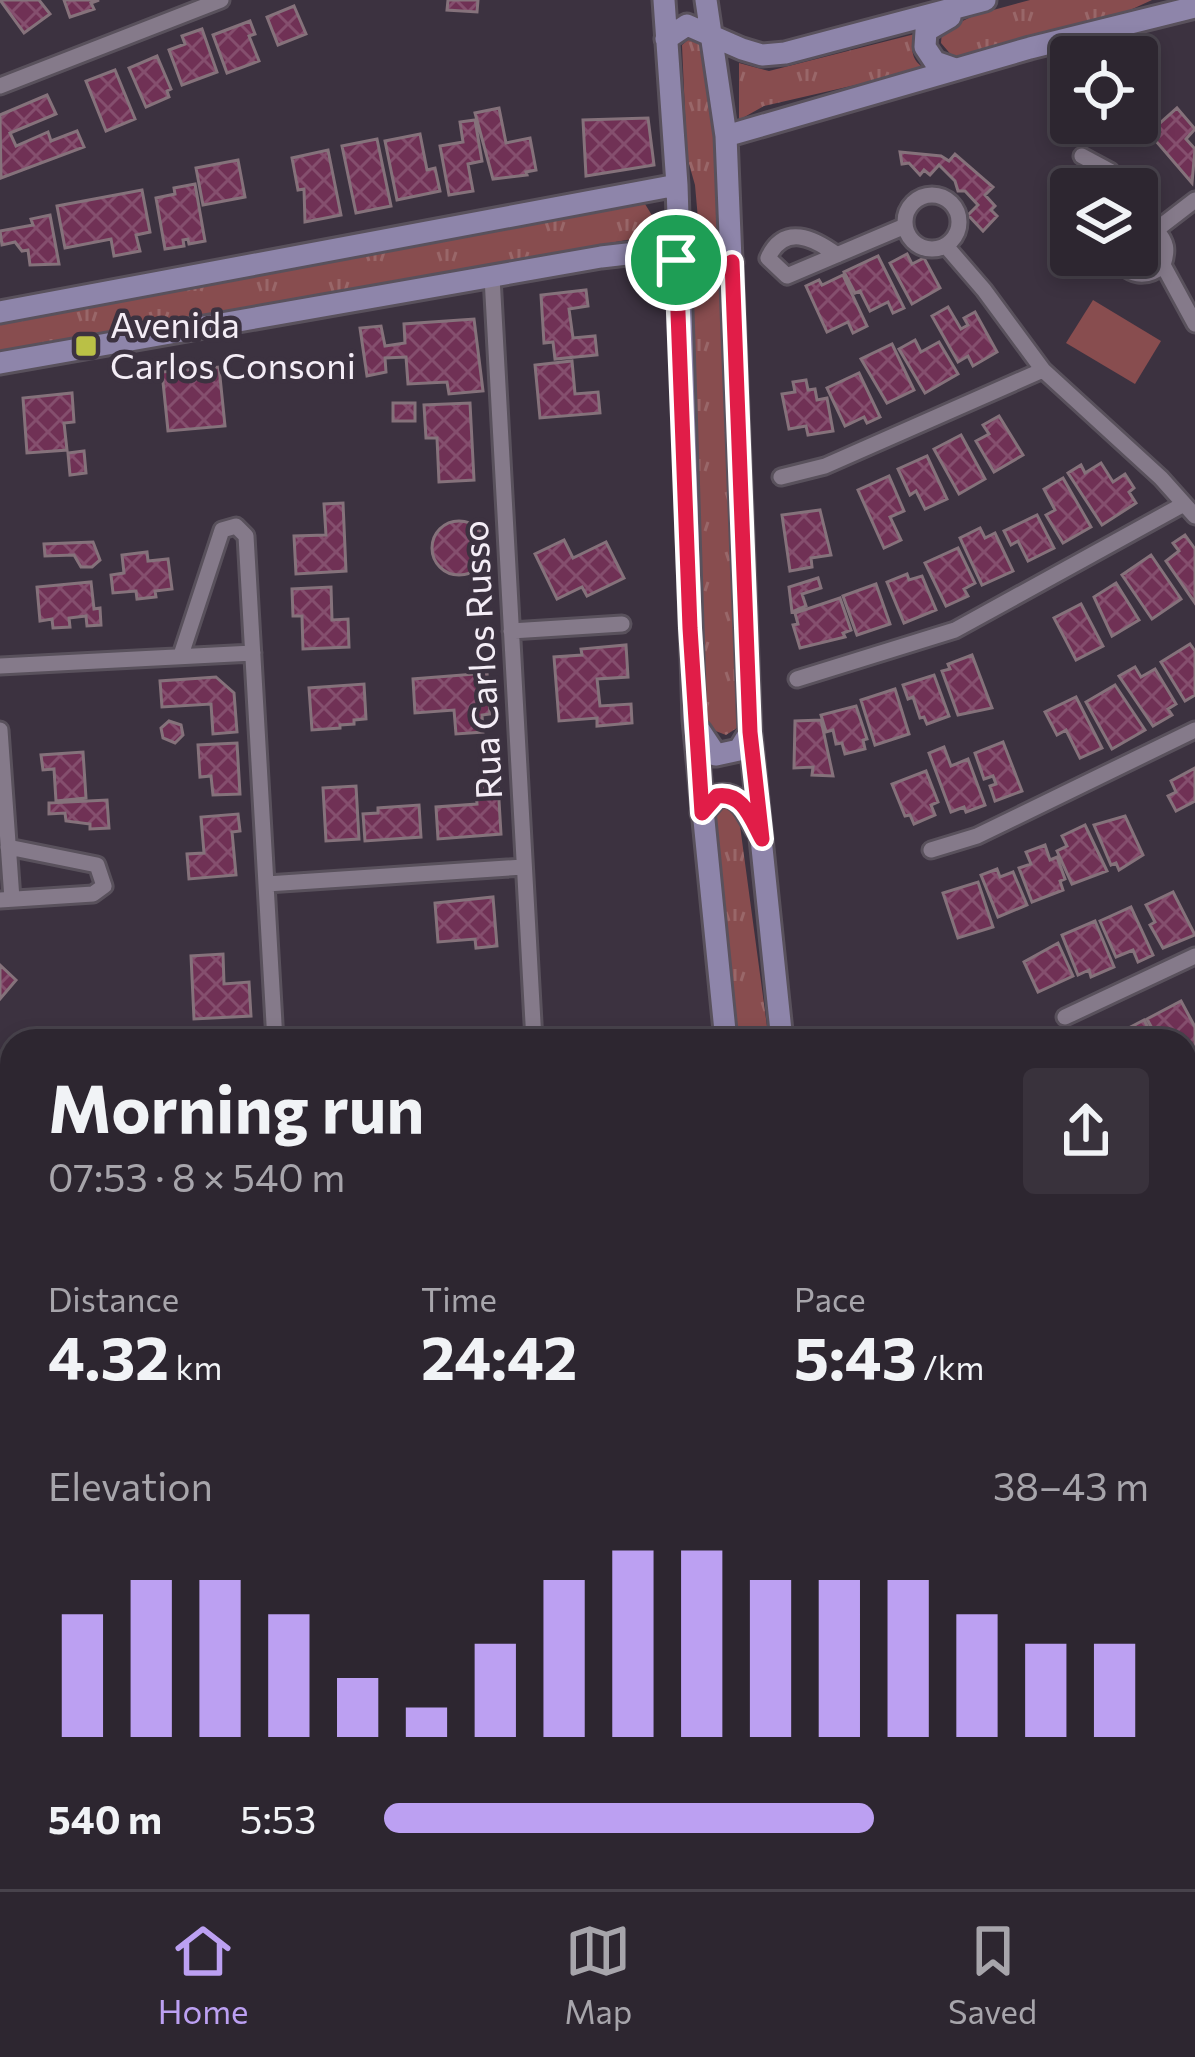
<!DOCTYPE html>
<meta charset="utf-8">
<style>
:root{--surface:#2d2630;--page:#39323c;--text:#f1f3f6;--muted:#a7a5ab;--line:#48434c;--accent:#bca0f2}
body{margin:0;font-family:Commissioner,sans-serif;background:var(--page);color:var(--text);height:100vh;display:flex;flex-direction:column;font-size:45px;white-space:nowrap}
*{box-sizing:border-box;margin:0}
p{font-size:39px;color:var(--muted)}
.icon{flex:none;width:66px;height:66px;fill:none;stroke:currentColor;stroke-width:2;stroke-linecap:round;stroke-linejoin:round}
.map{position:relative;flex:1;overflow:hidden}
.side{position:absolute;left:0px;top:1029px;width:1197px;height:861px;display:flex;flex-direction:column;background:var(--surface);border-radius:36px 36px 0 0;box-shadow:0 6px 18px #0003,0 0 0 3px var(--line)}
.side>*{flex:none}
.fabs{position:absolute;left:1050px;top:36px;display:grid;gap:24px}
.fabs a{display:grid;place-items:center;width:108px;height:108px;border-radius:12px;background:var(--surface);box-shadow:0 6px 18px #0003,0 0 0 3px var(--line);font-size:60px}
.pin{position:absolute;display:grid;place-items:center;width:102px;height:102px;color:#fff;margin:-51px;border:6px solid #fff;border-radius:50%;box-shadow:0 3px 12px #0007}
.round{display:grid;place-items:center;flex:none;width:126px;height:126px;border-radius:12px;background:var(--page)}
.overview{display:flex;align-items:center;justify-content:space-between;height:204px;padding:0 48px}
h1{font-size:66px;font-weight:700;line-height:90px}
.stats{display:grid;grid-template-columns:repeat(3,1fr);gap:18px;height:204px;padding:12px 48px}
.stats div{display:grid;align-content:center}
.stats b{font-size:60px;font-weight:700}
.stats small{font-size:33px;font-weight:400}
.stats p{font-size:33px}
.chart{height:336px;padding:24px 48px}
.chart p{display:flex;justify-content:space-between}
.chart svg{width:100%;height:216px;margin-top:12px;stroke:var(--accent);stroke-width:6}
ul{padding:0 48px;list-style:none;font-size:39px}
li{display:grid;grid-template-columns:192px 144px 1fr;align-items:center;height:90px}
li i{height:30px;border-radius:15px;background:var(--accent)}
.menu{display:flex;justify-content:space-around;align-items:center;height:168px;border-top:3px solid var(--line);background:var(--surface);font-size:33px;color:var(--muted)}
.menu a{display:grid;justify-items:center;gap:6px}
.menu .active{color:var(--accent)}
.map>svg:first-child{display:block}
.grass{fill:url(#grass-tufts)}
.garden{fill:#884d4f}
.building{fill:url(#building-cross-hatch);stroke:#85727b;stroke-width:3}
.lines{fill:none;stroke-linecap:round;stroke-linejoin:round}
.street-casing{stroke:#59515c;stroke-width:21}
.secondary-casing{stroke:#59515c;stroke-width:27}
.highway-casing{stroke:#59515c;stroke-width:33}
.street{stroke:#857a8a;stroke-width:15}
.secondary{stroke:#8e85aa;stroke-width:21}
.highway{stroke:#a29ff6;stroke-width:27}
.route-casing{stroke:#fff;stroke-width:24}
.route{stroke:#e11d48;stroke-width:15}
.poi-dot{fill:#bac046;stroke:#3c3240;stroke-width:4.5}
.labels{text-anchor:middle;stroke-width:9;stroke-linejoin:round;paint-order:stroke}
.poi-label{font-size:36px;fill:#f4edf6;stroke:#3c3240;text-anchor:start}
.street-label{font-size:36px;fill:#f4edf6;stroke:#3c3240}
</style>
<div class="map">
<svg width="1195" height="1889" viewBox="0 0 1195 1889">
<defs>
<pattern id="grass-tufts" width="24" height="20" patternUnits="userSpaceOnUse" patternTransform="scale(3)"><rect width="24" height="20" fill="#884d4f"/><path d="M3 7l-1-3M5 7V3M7 7l1-3M15 17l-1-3M17 17v-4M19 17l1-3" fill="none" stroke="#996769"/></pattern>
<pattern id="building-cross-hatch" width="8" height="8" patternUnits="userSpaceOnUse" patternTransform="scale(3)"><rect width="8" height="8" fill="#703155"/><path d="M0 0l8 8M0 8l8-8" fill="none" stroke="#854f6e"/></pattern>
</defs>
<rect width="100%" height="100%" fill="#3c3240"/>
<!-- grass -->
<path class="grass" d="M1030 0H1152L1117 16 953 57 941 43 942 31 975 15Z
M915 34C911 50 910 59 925 69L764 106 739 120V63L769 71Z
M690 38 700 39 707 49C713 119 722 187 726 257L708 262 701 253 695 185 687 157 682 45Z
M645 204 653 217 651 231 638 238 0 351V321Z
M723 285 743 724 726 735 713 730 702 715 690 286C702 294 710 293 723 285Z
M723 803 738 811 769 1041H734L710 814Z"/>
<!-- garden -->
<path class="garden" d="M1093 300 1161 341 1135 384 1066 343Z"/>
<!-- building -->
<path class="building" d="M0 0H39L50 14 24 33Z
M64 0H99L91 3 94 9 70 17Z
M448 0H478L477 12 447 10Z
M294 6 306 34 278 45 267 17Z
M250 21 255 34 249 36 259 61 227 73 213 35Z
M202 29 217 72 182 85 169 50 185 44 182 36Z
M157 56 171 89 167 91 169 97 146 107 129 68Z
M115 70 135 119 106 131 86 81Z
M47 95 56 114 10 133 16 146 48 132 51 141 77 131 84 147 1 178 0 115Z
M499 108 506 143 530 138 536 170 526 172 527 175 493 179 475 113Z
M1177 108 1195 129 1186 139 1195 149 1192 183 1149 133Z
M648 118 654 165 586 176 583 120Z
M475 120 482 161 468 164 473 191 449 195 440 146 463 142 460 122Z
M420 134 427 170 435 168 440 191 397 200 385 141Z
M377 139 391 206 356 213 342 146Z
M328 150 341 215 305 222 304 189 298 190 292 158Z
M900 152 941 156 949 161 955 154 993 187 985 195 995 206 991 210 997 216 983 231 968 215 978 205 965 191H958L955 181 939 165 930 175 924 170 920 175 909 163 902 164Z
M238 160 245 197 203 205 196 168Z
M195 184 205 241 189 244 188 239 183 240 184 246 165 249 156 198 175 194 174 188Z
M142 190 150 232 136 235 140 251 114 256 111 239 65 248 57 206Z
M50 215 59 264 30 265 28 250 22 251 15 242 2 245 0 231 33 225 31 219Z
M907 254 912 264 924 258 940 288 912 304 890 263Z
M878 256 904 308 893 313 888 302 870 311 860 291 855 293 844 272Z
M843 275 867 326 853 333 848 322 827 332 806 286 819 280 822 285Z
M586 290 588 306 569 309 573 338 595 336 597 355 555 359 553 342 544 343 541 295Z
M948 307 961 329 968 325 964 318 975 312 997 352 973 366 968 356 958 362 932 316Z
M474 319 483 391 449 394 447 382 408 384 406 357 385 358 386 372 367 376 360 328 381 326 385 346 405 343 404 324Z
M915 340 921 352 939 342 958 374 925 393 899 349Z
M892 344 914 390 887 403 861 359Z
M572 361 575 394 598 392 600 413 540 418 535 365Z
M219 367 225 426 168 431 162 372Z
M859 373 880 417 867 423 864 417 845 426 827 388Z
M806 380 808 390 815 389 817 400 827 398 833 431 808 435 806 426 789 429 782 394 795 392 793 382Z
M72 393 74 422 64 423 67 450 27 453 23 398Z
M393 403H415V421H393Z
M470 403 474 480 439 482 437 438H426L424 405Z
M999 416 1023 455 994 472 976 441 989 434 983 425Z
M961 435 985 479 959 494 934 449Z
M84 451 86 473 70 475 68 453Z
M927 456 947 499 925 509 916 491 910 495 898 469Z
M1101 463 1113 482 1125 474 1134 488 1129 492 1136 503 1102 525 1068 473 1081 465 1085 473Z
M889 476 904 511 890 517 901 540 884 548 858 490Z
M1063 478 1091 527 1063 543 1046 515 1055 510 1044 489Z
M343 503 346 571 296 574 294 536 326 535 324 504Z
M820 510 831 555 811 558 812 567 790 571 782 515Z
M1037 515 1054 548 1028 561 1018 541 1011 545 1004 531Z
M432 548a27 27 0 1 1 54 0a27 27 0 1 1-54 0Z
M980 528 985 538 995 533 1013 571 982 585 960 538Z
M1185 535 1195 549V603L1166 561 1179 551 1173 543Z
M564 540 573 558 606 542 624 578 587 596 582 587 557 599 535 554Z
M93 542 100 560 92 567H81L74 555 45 556 44 544Z
M958 548 975 583 964 589 968 596 946 606 925 563Z
M147 552 148 561 168 559 172 589 155 591 156 597 137 599 136 591 113 593 111 575 124 573 122 555Z
M1151 555 1181 599 1152 619 1122 575Z
M907 574 909 580 922 576 936 610 904 623 887 582Z
M818 578 821 588 802 594 806 606 792 612 789 587Z
M91 582 94 609 100 608 101 625 87 626 86 616 69 618 70 627 53 628 52 619 40 621 37 587Z
M1116 583 1139 620 1112 636 1094 597Z
M876 584 890 624 857 635 843 596Z
M331 587 332 620 348 619 349 647 303 649 302 616H293L292 589Z
M840 598 851 630 843 633 845 637 800 648 793 625 798 624 795 613Z
M1081 604 1103 646 1076 660 1054 618Z
M1190 644 1195 651V695L1185 701 1161 662Z
M626 645 628 677 597 679 600 706 631 704 632 723 597 726V718L559 721 554 657 582 655 581 649Z
M972 655 992 708 958 715 942 671 950 669 948 664Z
M1135 667 1141 677 1155 669 1176 704 1168 709 1172 715 1153 726 1119 676Z
M487 673 490 714 482 715 483 732 456 734 454 710 415 713 413 679Z
M934 675 949 716 927 724 924 717 920 718 913 697 908 699 903 685Z
M216 677 234 693 237 732 213 734 211 704 162 707 160 681Z
M364 684 366 719 354 720V724L340 725V728L312 730 309 688Z
M1115 685 1145 730 1112 749 1086 702Z
M895 689 909 734 875 745 861 700Z
M1076 697 1102 748 1080 758 1066 730 1057 735 1045 712Z
M856 706 867 739 863 740 865 749 845 754 842 743 836 744 833 730 826 732 821 715Z
M821 720 833 776 812 775 813 767 794 768 795 721Z
M169 721 181 725 183 735 175 743 163 738 161 728Z
M1003 742 1022 791 995 801 990 786 996 784 993 776 984 779 975 753Z
M237 743 240 794 213 795 211 776 200 777 198 745Z
M944 747 951 766 968 759 985 805 966 812 964 807 951 812 929 753Z
M83 752 86 798 56 801 54 769 43 770 41 755Z
M1195 768V801L1176 811 1168 796 1176 792 1171 781Z
M926 771 938 802 931 805 935 815 914 824 910 815 905 816 892 784Z
M498 784 501 834 438 839 436 807 477 804 476 786Z
M356 786 359 839 326 841 323 788Z
M107 800 109 828 90 829V824L66 821 65 813 49 814V803Z
M419 805 421 837 365 841 363 814 378 813V808Z
M238 814 240 831 232 832 236 875 189 879 187 854 204 853 201 817Z
M1125 816 1143 855 1119 870 1116 863 1111 865 1094 825Z
M1085 825 1107 871 1072 884 1057 851 1067 846 1062 836Z
M1045 845 1050 860 1057 857 1065 879 1060 881 1063 890 1032 902 1019 868 1031 864 1026 852Z
M997 869 1000 877 1013 872 1027 905 998 917 981 875Z
M978 882 993 927 958 938 943 893Z
M1173 892 1195 935 1163 948 1150 925 1155 922 1146 905Z
M493 897 497 946 476 948 475 939 438 942 435 903Z
M1131 907 1153 955 1138 962 1133 950 1116 957 1100 921Z
M1095 921 1114 967 1091 977 1089 970 1078 975 1062 935Z
M1058 943 1073 976 1038 992 1024 962Z
M223 954 224 984 249 982 251 1016 194 1019 191 956Z
M0 965 16 980 0 999Z
M1181 1001 1195 1027V1048L1192 1050 1187 1041H1175L1172 1036 1159 1041 1147 1019Z
M1144 1020 1155 1041H1118L1116 1038 1123 1031Z
M0 1324H8L12 1329V1352L2 1353 3 1366 0 1367Z
M0 1378H12V1397H4L6 1420 0 1421Z
M45 1878H152L155 1889H48Z
M201 1878H418L421 1889H286L284 1884 266 1889H204Z"/>
<g class="lines">
<!-- street casing -->
<g class="street-casing">
<path id="street" d="M0 86 221 0
M1082 156 1110 171 1123 189
M905 222a27 27 0 1 1 54 0a27 27 0 1 1-54 0Z
M1137 228 1156 230C1167 242 1168 250 1163 265L1195 324
M1156 230 1195 200
M946 246 984 290 1043 370 1161 478 1195 516
M837 255C814 238 784 223 768 258L787 276 905 226
M1119 255C1126 278 1147 279 1163 265
M492 277 534 1041
M781 477 825 466 1043 370
M511 631 622 624
M181 655 222 530 236 526 246 536 275 1041
M0 666 253 653
M797 679 955 630 1184 504
M0 730 12 899
M931 850 977 836 1195 730
M267 884 523 867
M0 900 93 894 104 886 97 865 8 847
M1065 1017 1195 956
M0 1161 12 1160
M1185 1228 1195 1225
M1185 1451 1195 1444
M0 1604 12 1603
M0 1760H12
M541 1878 545 1889"/>
</g>
<!-- secondary casing -->
<g class="secondary-casing">
<path id="secondary" d="M664 0 677 185 694 720 726 1041
M706 0 726 136 750 732 782 1041
M950 17 926 31 925 47 935 62 955 69
M666 39 687 25 742 49 762 55 785 53 985 0
M726 136 1030 48 1195 7
M0 312 677 185
M0 363 601 257 627 254 677 260 703 275 715 274 732 262
M700 731 716 755 739 750 750 732
M702 813 717 796C739 791 746 811 756 828
M989 1878 993 1889
M1053 1878 1058 1889"/>
</g>
<!-- highway casing -->
<g class="highway-casing">
<path id="highway" d="M1185 1272 1195 1269
M1185 1317 1195 1313
M1185 1356 1195 1351
M1185 1398 1195 1393
M0 1671 12 1670
M0 1712H12"/>
</g>
<!-- street -->
<use href="#street" class="street"/>
<!-- secondary -->
<use href="#secondary" class="secondary"/>
<!-- highway -->
<use href="#highway" class="highway"/>
</g>
<g class="lines">
<!-- route casing -->
<g class="route-casing">
<path id="route" d="M676 260C699 276 709 278 732 262L750 732 762 839C751 819 743 792 717 796L702 813 690 628Z"/>
</g>
<!-- route -->
<use href="#route" class="route"/>
</g>
<!-- markers -->
<rect class="poi-dot" x="74" y="334" width="24" height="24" rx="6"/>
<g class="labels">
<!-- poi labels -->
<g class="poi-label">
<text x="110" y="338">Avenida<tspan x="110" dy="41">Carlos Consoni</tspan></text>
</g>
<!-- street labels -->
<g class="street-label">
<text transform="translate(482 660) rotate(-93)" y="13">Rua Carlos Russo</text>
</g>
</g>
</svg>
<div class="fabs">
<a><svg class="icon" aria-label="locate" viewBox="0 0 24 24"><circle cx="12" cy="12" r="6"/><path d="M12 2v4M12 18v4M2 12h4M18 12h4"/></svg></a>
<a><svg class="icon" aria-label="layers" viewBox="0 0 24 24"><path d="M12 4l9 5-9 5-9-5zM3 14l9 5 9-5"/></svg></a>
</div>
<div class="pin" style="left:676px;top:260px;background:#1e9e55"><svg class="icon" aria-label="arrive" viewBox="0 0 24 24"><path d="M6 21V4h12l-3 4 3 4H6"/></svg></div>
<section class="side">
<div class="overview"><div><h1>Morning run</h1><p>07:53 · 8 × 540 m</p></div><a class="round"><svg class="icon" aria-label="share" viewBox="0 0 24 24"><path d="M12 15V3M7 8l5-5 5 5M5 13v7h14v-7"/></svg></a></div>
<div class="stats">
<div><p>Distance</p><b>4.32<small> km</small></b></div>
<div><p>Time</p><b>24:42</b></div>
<div><p>Pace</p><b>5:43<small> /km</small></b></div>
</div>
<div class="chart"><p><span>Elevation</span>38–43 m</p>
<svg viewBox="0 0 160 44" preserveAspectRatio="none"><path d="M5 44V19M15 44V12M25 44V12M35 44V19M45 44V32M55 44V38M65 44V25M75 44V12M85 44V6M95 44V6M105 44V12M115 44V12M125 44V12M135 44V19M145 44V25M155 44V25"/></svg>
</div>
<ul>
<li><b>540 m</b>5:53<i style="width:64%"></i></li>
</ul>
</section>
</div>
<nav class="menu">
<a class="active"><svg class="icon" aria-label="home" viewBox="0 0 24 24"><path d="M3 11l9-7 9 7M6 9v11h12V9"/></svg>Home</a>
<a><svg class="icon" aria-label="map" viewBox="0 0 24 24"><path d="M3 6l6-2 6 2 6-2v14l-6 2-6-2-6 2zM9 4v14M15 6v14"/></svg>Map</a>
<a><svg class="icon" aria-label="saved" viewBox="0 0 24 24"><path d="M7 4h10v16l-5-4-5 4z"/></svg>Saved</a>
</nav>
